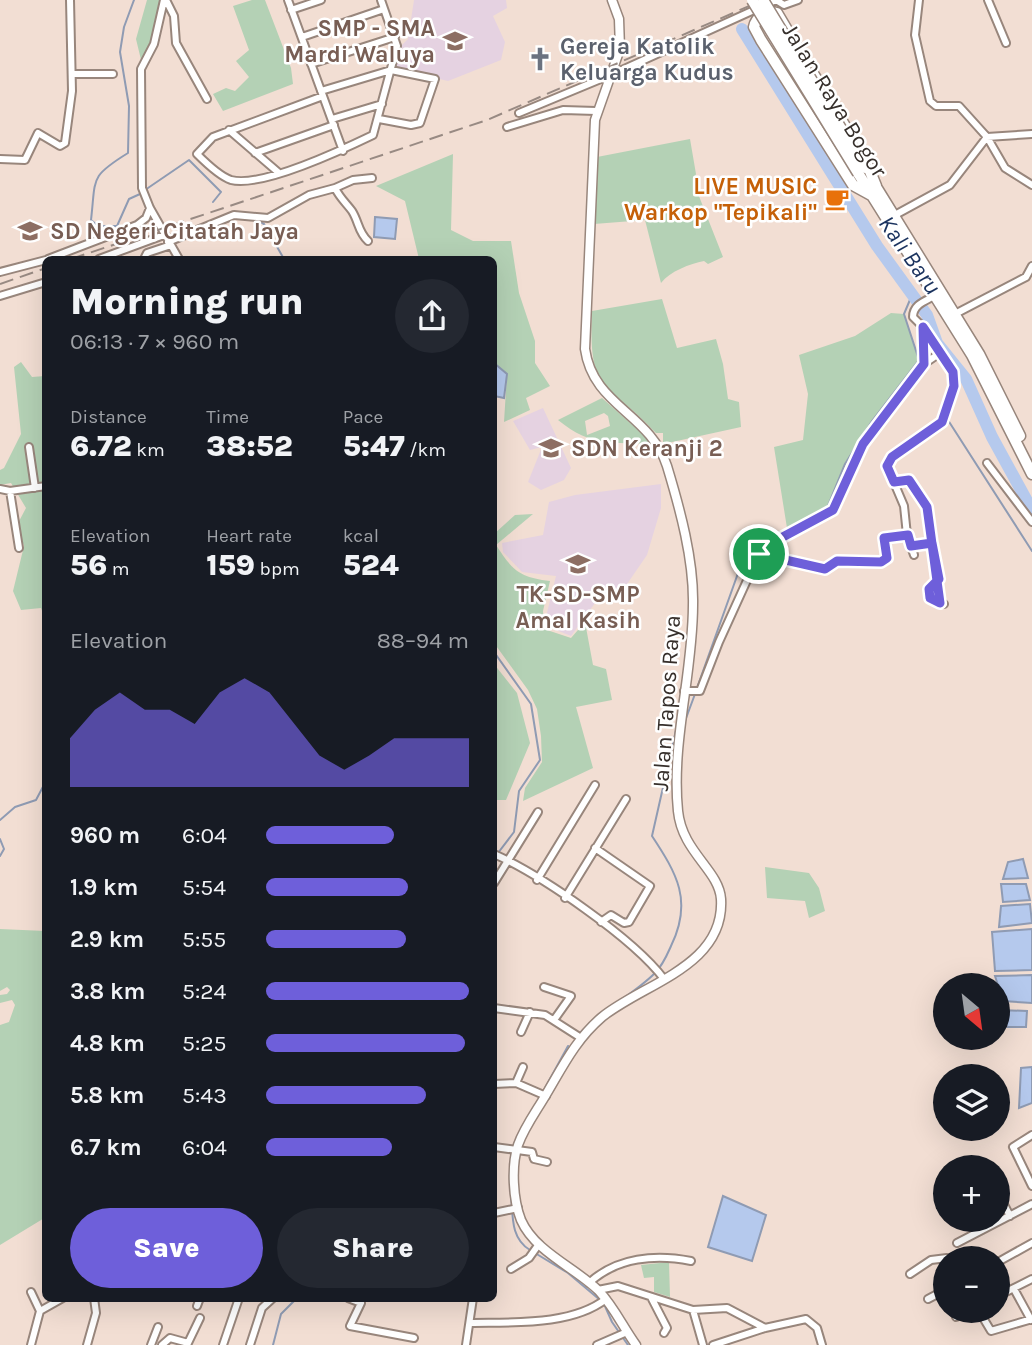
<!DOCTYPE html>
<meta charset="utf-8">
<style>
:root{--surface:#171b24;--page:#242831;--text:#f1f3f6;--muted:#9ea1a6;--accent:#6e5fda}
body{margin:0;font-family:Karla,sans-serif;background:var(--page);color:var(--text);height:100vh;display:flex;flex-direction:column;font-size:26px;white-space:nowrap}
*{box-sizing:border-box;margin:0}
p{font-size:23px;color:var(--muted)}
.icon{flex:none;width:38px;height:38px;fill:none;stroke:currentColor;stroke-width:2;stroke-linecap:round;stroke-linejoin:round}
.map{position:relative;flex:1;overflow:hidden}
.details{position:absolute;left:42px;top:256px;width:455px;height:1046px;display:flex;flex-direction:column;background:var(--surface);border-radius:10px;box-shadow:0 7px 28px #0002}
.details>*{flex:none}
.needle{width:46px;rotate:151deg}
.controls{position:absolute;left:933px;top:973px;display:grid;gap:14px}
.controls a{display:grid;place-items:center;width:77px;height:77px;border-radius:50%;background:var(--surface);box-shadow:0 7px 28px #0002;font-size:35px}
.pin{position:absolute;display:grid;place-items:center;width:60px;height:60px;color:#fff;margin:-30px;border:4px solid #fff;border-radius:50%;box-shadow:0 2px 7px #0007}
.round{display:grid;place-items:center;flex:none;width:74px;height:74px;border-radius:37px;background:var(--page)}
.overview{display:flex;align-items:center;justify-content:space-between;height:119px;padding:0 28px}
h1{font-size:38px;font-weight:800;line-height:52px}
.figures{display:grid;grid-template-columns:repeat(3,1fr);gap:10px;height:119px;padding:7px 28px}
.figures div{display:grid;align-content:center}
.figures b{font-size:30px;font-weight:800}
.figures small{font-size:19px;font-weight:400}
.figures p{font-size:19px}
.chart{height:196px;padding:14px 28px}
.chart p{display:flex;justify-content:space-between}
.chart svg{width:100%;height:126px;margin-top:7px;fill:var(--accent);opacity:.7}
.primary-button{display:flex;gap:14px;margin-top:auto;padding:14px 28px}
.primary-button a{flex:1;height:80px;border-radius:42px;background:var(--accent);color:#fff;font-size:28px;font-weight:800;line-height:80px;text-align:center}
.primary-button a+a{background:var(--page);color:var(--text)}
ul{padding:0 28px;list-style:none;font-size:23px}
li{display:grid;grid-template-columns:112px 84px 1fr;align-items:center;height:52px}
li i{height:18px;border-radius:9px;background:var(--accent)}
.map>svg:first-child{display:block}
.education{fill:#e5d2e1}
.green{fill:#b4d1b5;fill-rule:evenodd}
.water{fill:#b5c9ed;stroke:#8f9bb3;stroke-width:2}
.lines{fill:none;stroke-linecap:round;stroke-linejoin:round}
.stream{stroke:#8f9bb3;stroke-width:2}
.river{stroke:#b5c9ed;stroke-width:12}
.minor-casing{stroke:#98867c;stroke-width:10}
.secondary-casing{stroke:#98867c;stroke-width:11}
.trunk-casing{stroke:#98867c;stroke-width:13}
.minor{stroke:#fff;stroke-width:6}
.secondary{stroke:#fff;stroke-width:8}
.trunk{stroke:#fff;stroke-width:10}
.rail{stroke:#988a83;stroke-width:2;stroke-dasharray:14 7;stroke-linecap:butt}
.trunk-bridge-casing{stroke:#98867c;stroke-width:13;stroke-linecap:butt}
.trunk-bridge{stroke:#fff;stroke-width:10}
.route-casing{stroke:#fff;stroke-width:14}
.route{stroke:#6e5fda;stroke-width:9}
.labels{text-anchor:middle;stroke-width:5;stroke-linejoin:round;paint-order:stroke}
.education-label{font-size:23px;font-weight:bold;fill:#785e54;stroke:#fff;text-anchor:start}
.worship-label{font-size:23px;font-weight:bold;fill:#5b616d;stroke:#fff;text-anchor:start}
.street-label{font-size:23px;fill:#362f2b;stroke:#fff}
.food-label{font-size:23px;font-weight:bold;fill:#c56008;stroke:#fff;text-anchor:end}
.water-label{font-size:24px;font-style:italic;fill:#1a325e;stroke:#fff}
</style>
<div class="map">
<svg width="1032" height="1345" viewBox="0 0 1032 1345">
<rect width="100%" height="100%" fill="#f2ded3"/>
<!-- education -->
<path class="education" d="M414 0H506L507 8 493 16 505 42 501 60 448 81 396 69 399 48 408 39Z
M543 408 571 468 564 480 541 490 528 482 542 447 530 450 513 421Z
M661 484V508L647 555 625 587 595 603 571 636 544 625 556 576 522 572 503 552 502 543 543 535 549 502 575 495Z"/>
<!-- green -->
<path class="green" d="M147 0H162L152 46 142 64 136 39Z
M252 0H265L291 68 293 84 223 111 213 94 226 88 235 91 249 77 236 61 249 50 233 6Z
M690 139 696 174 693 181 723 257 708 264 704 261C690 264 670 271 661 283L645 220 594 224 597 157Z
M453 154 451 230 473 241H511L519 293 535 341V363L550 386 526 398 530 410 504 422 507 374 494 363V259H419L405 201 376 186Z
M662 299 677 348 716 339 723 364 728 399 739 402 741 427 663 444V433H656C606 379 588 396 592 311Z
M891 313 904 314 919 360 872 421 845 463 828 506 787 528 774 447 803 440 808 394 799 355 855 336Z
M21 362 32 377 45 376V619L41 608 21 610 13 591 24 546 17 525 26 508 11 483 0 485V470L4 468 21 434 14 367Z
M602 398 654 444C613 442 592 448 558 420ZM604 413 608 416 610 426 587 435 585 421Z
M533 514 496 545C513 571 519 577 550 581L543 611 544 629 571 638 585 622 593 665 606 669 612 700 576 707 593 768 523 801 525 788 542 762 541 736 537 709 528 690 494 643V534L515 515Z
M494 664 517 693 530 743 506 800H494Z
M765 867 809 873 819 888 825 911 809 918 805 901 767 898Z
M0 929 45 931 46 1217 0 1245V1025L9 1022 15 1005 12 1000 0 1003V995L7 994 10 990 7 987 0 991Z
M669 1262 670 1297 654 1292V1277L644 1278 641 1265Z"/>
<!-- water -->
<path class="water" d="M375 217 397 219 395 239 374 237Z
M494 363 507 374 504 398 494 396Z
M1023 859 1028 878 1003 879 1008 862Z
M1001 884H1026L1030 900 1003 902Z
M1030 904 1032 923 999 927 1001 906Z
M1032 929V970L995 971 992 932Z
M1032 975V1003L1003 1001 995 976Z
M999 1010 1027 1011 1026 1027H1007Z
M1032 1067V1103L1019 1108 1021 1068Z
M723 1196 766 1215 752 1261 708 1247Z"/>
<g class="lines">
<!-- stream -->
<path class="stream" d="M134 0 124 27 120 52 129 106 128 153C89 177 96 178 91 220L98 226H117L129 199 140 194
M145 190 189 160 221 192 213 202
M254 219 264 224 284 259
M956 381 959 372
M946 417 1032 551
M769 542 828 506 845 464 872 421 919 360 904 314 912 295
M494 652 531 704 540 760 519 791 514 832 498 853
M697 688 742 562 762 547
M685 721 695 694
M0 820 15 807 36 800 46 781
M0 839 4 849 0 856
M579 1034C603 1008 631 997 655 973 663 965 667 955 671 946 693 901 677 874 652 836L676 730
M545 1088 568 1046
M510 1167 512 1151
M511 1193C513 1215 510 1238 530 1250
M535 1253 568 1273 600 1300
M604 1304 612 1322 628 1345
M273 1345 281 1314 297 1298"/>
<!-- river -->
<path class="river" d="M742 29 877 246 927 315 937 343 966 379 992 437 1032 510"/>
<!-- minor casing -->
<g class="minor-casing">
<path id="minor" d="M164 0 154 44 141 69 142 188 150 208 179 259
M166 0 174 16 176 43 207 99
M288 0 343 151
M919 0 915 35 930 101 936 106H959L987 137 1005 168 1032 185
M988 0 1006 43
M291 10 321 0
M302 37 384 9
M311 64 395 37
M72 74H113
M321 91 391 70 435 79 420 123 411 125 379 119
M323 96 213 137 197 154C205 162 219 176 231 180 262 188 346 148 373 135L397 46 381 0
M519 113 613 74 776 0 784 5 798 0
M332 119 382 104
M507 127 563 110 596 111
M229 130 279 173
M255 153 334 125
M0 159 25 160 38 133 60 146 65 143 72 91 70 0
M335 188 353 180 372 178
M895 215 950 185 987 137 1032 134
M168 242 234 215 268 218 309 195 335 188C340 198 346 203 352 211 359 222 358 232 368 241
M48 259 137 225 146 218 150 208
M99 259 164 235
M144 259 147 253 171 245
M0 272 46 260
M0 296 46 282
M955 314 1026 277 1032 266
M924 364 940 353
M29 447 35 488
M987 463 1032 522
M894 482 907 479 927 507 940 603 944 604
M0 489 10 491 46 486
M10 491 19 548
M911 546 932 543
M759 554 825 569 837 561 881 562 887 557 884 538 907 535
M914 555 907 535 904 506 887 466 892 457 942 422 954 386 953 372 924 329
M939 579 929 589 930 598 940 603
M684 691H700L719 642 759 554 765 547 833 510 863 444 924 364 923 327 913 317C913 304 926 301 936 295
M595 848 650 886 629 922 624 923 611 915 601 922
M494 854C541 875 633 938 664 979
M537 880 595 785
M494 883 538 812
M565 898 626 799
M544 987 571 996 554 1020
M494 1008 545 1015 581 1038
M521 1032 530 1012
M516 1083 523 1067
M494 1084 516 1083 546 1096
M1032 1135 1013 1147 1032 1186
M494 1147 532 1152 534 1159 547 1162
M998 1193 1010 1216
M494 1213 518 1208
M974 1220 979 1231
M957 1243 1032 1204
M998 1262 1032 1243
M511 1269 529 1258 539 1244
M910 1274 931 1260 947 1258
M589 1283C617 1257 656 1254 691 1261
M1014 1289 1031 1320
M598 1290 618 1286 693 1310 703 1345
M31 1292 40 1311
M998 1296 1032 1279
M651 1297 667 1328 664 1333
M348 1298 361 1303 350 1326 414 1338
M928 1299 945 1290
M197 1306 200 1298
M693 1310 727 1308 765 1328
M979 1311 991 1331 1032 1319
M956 1317 969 1311
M470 1323C512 1322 571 1326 606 1299
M31 1345 40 1311 63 1298
M87 1345 96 1313 94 1298
M151 1345 158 1327
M162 1345 170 1338 188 1343
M187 1345 200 1318
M223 1345 239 1298
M250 1345 262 1308 273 1298
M466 1345 473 1298
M597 1345 627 1332
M713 1345 765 1328 806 1319 817 1328 822 1345"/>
</g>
<!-- secondary casing -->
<g class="secondary-casing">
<path id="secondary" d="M612 0 619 19 620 49 595 120 585 349C593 406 650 413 667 466 680 509 694 560 693 605 693 674 671 742 678 811 682 852 719 870 721 899 725 966 644 983 602 1017 575 1040 562 1068 544 1098 535 1113 524 1128 518 1145 511 1166 513 1200 521 1220 535 1252 576 1268 599 1291 614 1307 623 1327 636 1345"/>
</g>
<!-- trunk casing -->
<g class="trunk-casing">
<path id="trunk" d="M806 62 777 13C766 10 756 17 754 27L761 40 853 185 873 196
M814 75 865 159 876 186
M858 173 972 355 1032 474
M873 182 979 354 1020 436"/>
</g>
<!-- minor -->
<use href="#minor" class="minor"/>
<!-- secondary -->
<use href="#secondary" class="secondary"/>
<!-- trunk -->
<use href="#trunk" class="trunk"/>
<!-- rail -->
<path class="rail" d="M71 259 487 120 763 0
M0 284 46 268"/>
<!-- trunk-bridge casing -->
<g class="trunk-bridge-casing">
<path id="trunk-bridge" d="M752 0 858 173
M763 0 865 168"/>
</g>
<!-- trunk-bridge -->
<use href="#trunk-bridge" class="trunk-bridge"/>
</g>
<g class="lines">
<!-- route casing -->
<g class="route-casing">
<path id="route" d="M759 554 825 569 837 561 881 562 887 558 884 538 908 535 911 546 932 543 939 579 929 589 930 598 940 603 927 507 909 480 894 482 887 466 892 457 942 422 954 386 953 372 923 327 924 364 863 444 833 510 766 546 759 554"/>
</g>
<!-- route -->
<use href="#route" class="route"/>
</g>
<!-- icons -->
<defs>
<g id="school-bare" transform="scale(1.89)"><path d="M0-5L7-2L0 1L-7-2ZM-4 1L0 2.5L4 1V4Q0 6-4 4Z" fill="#8d6e63" stroke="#fff" stroke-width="2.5" paint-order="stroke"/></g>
<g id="church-bare" transform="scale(1.89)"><path d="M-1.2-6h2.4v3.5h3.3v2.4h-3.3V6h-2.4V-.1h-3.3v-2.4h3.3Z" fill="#6b7280" stroke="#fff" stroke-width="2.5" paint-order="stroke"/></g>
<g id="cafe-bare" transform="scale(1.89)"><path d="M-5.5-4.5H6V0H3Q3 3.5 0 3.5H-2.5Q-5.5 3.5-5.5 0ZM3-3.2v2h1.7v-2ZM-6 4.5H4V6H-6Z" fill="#e8710a" stroke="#fff" stroke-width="2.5" paint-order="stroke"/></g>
</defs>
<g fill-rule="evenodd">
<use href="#school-bare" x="455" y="41"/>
<use href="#church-bare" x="540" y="59"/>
<use href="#cafe-bare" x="837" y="199"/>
<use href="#school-bare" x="30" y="231"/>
<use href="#school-bare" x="551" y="448"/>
<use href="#school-bare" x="578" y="564"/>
</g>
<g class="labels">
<!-- education labels -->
<g class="education-label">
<text x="435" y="36" text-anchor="end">SMP - SMA<tspan x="435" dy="26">Mardi Waluya</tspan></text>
<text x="50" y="239">SD Negeri Citatah Jaya</text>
<text x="571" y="456">SDN Keranji 2</text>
<text x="578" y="602" text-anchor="middle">TK-SD-SMP<tspan x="578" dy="26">Amal Kasih</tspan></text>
</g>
<!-- worship labels -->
<g class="worship-label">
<text x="560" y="54">Gereja Katolik<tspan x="560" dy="26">Keluarga Kudus</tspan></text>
</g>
<!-- street labels -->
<g class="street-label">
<text transform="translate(835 100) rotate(58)" y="8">Jalan Raya Bogor</text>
<text transform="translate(666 703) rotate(-86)" y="8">Jalan Tapos Raya</text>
</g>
<!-- food labels -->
<g class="food-label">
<text x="817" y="194">LIVE MUSIC<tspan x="817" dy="26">Warkop "Tepikali"</tspan></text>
</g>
<!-- water labels -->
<g class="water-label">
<text transform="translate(910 255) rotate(55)" y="8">Kali Baru</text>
</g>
</g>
</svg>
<div class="controls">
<a><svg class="needle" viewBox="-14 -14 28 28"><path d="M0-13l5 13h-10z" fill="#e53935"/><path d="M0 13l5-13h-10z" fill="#9ea1a6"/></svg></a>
<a><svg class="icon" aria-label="layers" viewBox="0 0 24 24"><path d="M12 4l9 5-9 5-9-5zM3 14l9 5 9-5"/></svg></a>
<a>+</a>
<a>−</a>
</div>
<div class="pin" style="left:759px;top:554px;background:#1e9e55"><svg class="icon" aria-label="arrive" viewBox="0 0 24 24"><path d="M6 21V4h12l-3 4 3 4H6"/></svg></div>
<section class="details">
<div class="overview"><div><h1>Morning run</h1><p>06:13 · 7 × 960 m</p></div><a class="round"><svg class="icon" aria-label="share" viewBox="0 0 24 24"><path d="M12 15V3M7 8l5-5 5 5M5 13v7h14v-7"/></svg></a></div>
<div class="figures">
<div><p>Distance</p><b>6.72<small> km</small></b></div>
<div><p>Time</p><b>38:52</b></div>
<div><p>Pace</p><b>5:47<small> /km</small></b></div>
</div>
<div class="figures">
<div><p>Elevation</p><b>56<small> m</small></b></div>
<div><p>Heart rate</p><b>159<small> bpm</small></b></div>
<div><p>kcal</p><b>524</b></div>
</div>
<div class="chart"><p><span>Elevation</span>88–94 m</p>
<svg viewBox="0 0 160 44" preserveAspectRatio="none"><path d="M0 44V27L10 17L20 11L30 17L40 17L50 22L60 11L70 6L80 11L90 22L100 33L110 38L120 33L130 27L140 27L150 27L160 27V44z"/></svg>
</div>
<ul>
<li><b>960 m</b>6:04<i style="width:63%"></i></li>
<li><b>1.9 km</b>5:54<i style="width:70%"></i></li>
<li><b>2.9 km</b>5:55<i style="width:69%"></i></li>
<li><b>3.8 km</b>5:24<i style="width:100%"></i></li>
<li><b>4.8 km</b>5:25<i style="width:98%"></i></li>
<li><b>5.8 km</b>5:43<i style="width:79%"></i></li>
<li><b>6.7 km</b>6:04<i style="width:62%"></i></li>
</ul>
<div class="primary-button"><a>Save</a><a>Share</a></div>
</section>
</div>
